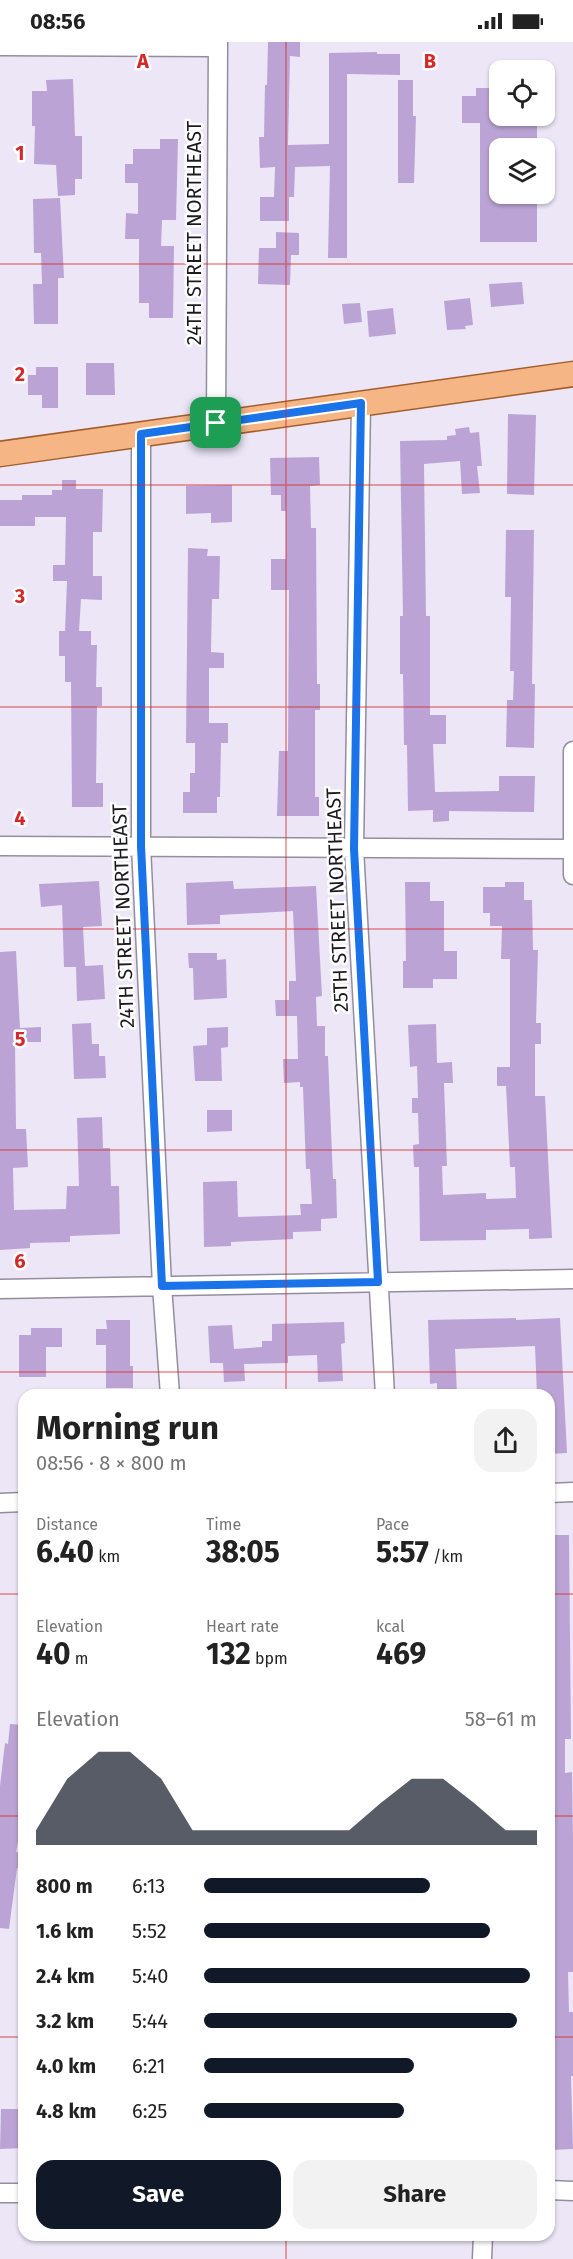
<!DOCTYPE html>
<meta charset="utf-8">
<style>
:root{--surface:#fff;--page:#f2f2f2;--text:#222;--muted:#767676;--accent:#111827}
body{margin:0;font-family:"Fira Sans",sans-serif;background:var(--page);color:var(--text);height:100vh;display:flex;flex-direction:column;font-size:22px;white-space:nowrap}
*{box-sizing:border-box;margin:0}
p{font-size:20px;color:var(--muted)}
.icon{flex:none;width:33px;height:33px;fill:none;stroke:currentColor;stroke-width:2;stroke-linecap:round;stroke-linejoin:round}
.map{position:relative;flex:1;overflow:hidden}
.details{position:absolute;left:18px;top:1347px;width:537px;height:852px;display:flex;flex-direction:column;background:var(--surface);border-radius:18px;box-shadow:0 2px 4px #0004}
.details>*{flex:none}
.controls{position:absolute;left:489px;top:18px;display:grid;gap:12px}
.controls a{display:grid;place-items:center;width:66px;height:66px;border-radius:12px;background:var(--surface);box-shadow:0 2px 4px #0004;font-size:30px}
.pin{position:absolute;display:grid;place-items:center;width:51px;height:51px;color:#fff;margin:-26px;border-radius:12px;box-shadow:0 3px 9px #0006}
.round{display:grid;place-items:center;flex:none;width:63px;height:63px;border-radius:18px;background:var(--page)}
.headline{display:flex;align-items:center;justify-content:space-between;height:102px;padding:0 18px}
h1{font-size:33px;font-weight:700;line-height:45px}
.metrics{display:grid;grid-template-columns:repeat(3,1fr);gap:9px;height:102px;padding:6px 18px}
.metrics div{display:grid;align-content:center}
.metrics b{font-size:30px;font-weight:700}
.metrics small{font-size:16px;font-weight:400}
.metrics p{font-size:16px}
.chart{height:168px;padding:12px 18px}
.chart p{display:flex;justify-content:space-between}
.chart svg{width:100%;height:108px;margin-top:6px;fill:var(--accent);opacity:.7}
.action{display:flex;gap:12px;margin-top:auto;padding:12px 18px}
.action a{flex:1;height:69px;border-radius:18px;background:var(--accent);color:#fff;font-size:24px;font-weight:700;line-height:69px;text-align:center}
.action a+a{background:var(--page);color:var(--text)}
ul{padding:0 18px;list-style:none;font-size:20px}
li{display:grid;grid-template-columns:96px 72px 1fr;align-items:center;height:45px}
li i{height:15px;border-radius:8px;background:var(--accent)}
.status{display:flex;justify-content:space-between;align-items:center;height:42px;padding:0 30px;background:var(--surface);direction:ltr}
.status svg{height:16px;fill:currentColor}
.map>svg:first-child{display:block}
.building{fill:#bba4d5}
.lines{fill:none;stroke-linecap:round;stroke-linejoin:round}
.minor-casing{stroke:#938e9d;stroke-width:21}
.major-casing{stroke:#a45e2c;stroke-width:27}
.minor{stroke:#fff;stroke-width:18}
.major{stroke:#f5b585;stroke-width:24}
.route-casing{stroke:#fff;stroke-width:12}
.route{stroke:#1a73e8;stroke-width:8}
.grid{fill:none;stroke:#d62828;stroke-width:1.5;stroke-opacity:0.55}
.labels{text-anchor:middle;stroke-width:5;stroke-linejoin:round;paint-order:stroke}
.street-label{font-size:20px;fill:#1c1a20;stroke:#fff}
.grid-label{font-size:20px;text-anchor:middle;font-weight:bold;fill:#d62828;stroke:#fff;stroke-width:5;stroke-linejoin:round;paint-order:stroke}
</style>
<div class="status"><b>08:56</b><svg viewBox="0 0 49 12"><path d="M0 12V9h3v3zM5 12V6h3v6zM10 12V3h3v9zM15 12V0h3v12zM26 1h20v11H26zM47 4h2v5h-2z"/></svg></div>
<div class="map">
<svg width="573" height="2217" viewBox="0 0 573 2217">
<rect width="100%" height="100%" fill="#ece6f7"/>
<!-- building -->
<path class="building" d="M268 0H300V15L290 14 288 103 329 102V11L377 10V12H400V33L347 32V216H328L330 124 295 125 294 155H289V179H260V155H274L275 125 260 126 259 95H264L265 43H267Z
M73 37 75 94H82V137H75V153L58 154 56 123 34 122 35 84H32V49H47L46 38Z
M398 38H413V74H416L414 141H398Z
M476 46H500V74H537V106H500V152H537V200H480V81H462V54H476Z
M160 97H178L176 178H162L161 204H174L173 276H149V261H139V197H125L126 171 138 172V141H125V122H133V107H160Z
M60 156 64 236H58V282H34L33 242H42L41 211H34L33 157Z
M276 190 299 191V213H291L290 243 258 242 259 206H276Z
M522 240 524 262 491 265 489 242Z
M470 256 473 283 465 284 466 287 447 288 444 259Z
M360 261 362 280 344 282 342 262Z
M393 266 396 292 369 295 367 269Z
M86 321H114L115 353H86Z
M36 325H58V366H42V353H28V333H36Z
M508 372 536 373 534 453 507 452Z
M469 385 470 391 479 390 482 424H477L480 451 462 452 460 419 424 422 426 574H430V673H446V702H433L435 750 499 749V734H535L534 770 449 769V779L433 780V768L408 769 407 703H404L403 632H400V574H403L400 399 447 398V394L456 393 455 387Z
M319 415 320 443 310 444 311 486H316L317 642H320V668H315V755H319V774H277L279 709H288L289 548H271V517H286V469H281V453H271L270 416Z
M62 438H76V447H103L102 490H93V534H102V558L81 557 79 589H91V603H97L96 645H102V664H97L96 741H103V765H72L71 640H65V614H59V589H65L67 539H53V523H65L66 475H35V484H0V458H22V453H52V448H62Z
M232 443V480L211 481V471L186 472V444Z
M506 488H534L532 642H535L534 706 506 705 507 658H513L514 629H510L511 555H505Z
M188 506 208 507 207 514H220L219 557H212L211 610 224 611V626H209V681H228V701H221L220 755H217V771H183V750H190V731H195V701H186Z
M99 839 102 884 83 885 85 924 103 923 105 957 77 959 76 925H64L62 863 41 865 39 842Z
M233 839 234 847 316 844 322 954 316 955 317 984H325V1014H328L333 1137H336L337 1176 321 1177V1189L293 1190V1197L231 1200V1204L204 1205 203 1140 237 1139 238 1175 301 1173 300 1162H312L310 1127H306L303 1045H300V1040L284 1041 283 1017H298L297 974H276L275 958H289V939H296L293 869 220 873V882L187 883 186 841Z
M405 840H430V859H444V909H457V937H433V946H403V919H406Z
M505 840H524V858H532L533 908H538L536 981H541V1002H535V1054H545L552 1196 529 1197V1187L486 1188V1198L420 1199 419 1125H414L413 1103 419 1102 418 1071H412V1056H418L417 1024 410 1025 408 983 436 982 437 1021 452 1020 453 1041H444L447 1124H442L443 1153 486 1151V1157L516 1156 515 1125H510L506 1044H497V1025H510V917H501L502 884H490V871H483V845H505Z
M16 909 20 986 41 985V1000H15L16 1087H26L28 1125 13 1126 14 1168 66 1167 67 1144H79L77 1076 102 1075 103 1106H110L111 1144H119L120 1192 70 1194V1200L30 1201V1206L0 1208V910Z
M188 911H217V918L226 917 227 956 194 958 193 926H189Z
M91 981 92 1002H99V1014H105L106 1036 74 1037 72 982Z
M228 985V1005L221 1006 222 1039H195L193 1004 207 1003V986Z
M207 1068H232V1089L207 1090Z
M516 1276V1278L560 1276 567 1411 549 1412V1353H537L535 1304 455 1307 457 1353H437V1341L430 1342 428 1278Z
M106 1278H130V1324H133V1346H106V1303H96V1287H107Z
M344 1280 345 1301 341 1302 343 1339 318 1340 317 1313 288 1314V1321L244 1322 245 1339 224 1340 223 1321H210L208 1284 232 1283 234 1307 262 1305V1299H272V1282Z
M31 1286H62V1305H46V1335H19V1293H31Z
M549 1493H569L571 1697H565V1731L572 1730 573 1798V1930H568L569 1970H573V2034H571L573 2107 549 2108Z
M10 1682 24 1683V1782H21L16 1810 24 1811V1827L17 1826 9 1887 0 1886V1744L5 1701 8 1702Z
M1 2067H24V2106L0 2107Z"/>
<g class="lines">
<!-- minor casing -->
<g class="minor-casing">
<path id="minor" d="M0 4 218 5
M361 361 354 807 385 1353
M216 381 218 0
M141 392V804L162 1244 170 1353
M573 709V833
M0 804 573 807
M0 1247 573 1237
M549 1451 573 1450
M0 1461 24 1460
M549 2148 573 2149
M0 2151H24
M482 2217 483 2193"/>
</g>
<!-- major casing -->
<g class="major-casing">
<path id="major" d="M0 412 573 332"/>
</g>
<!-- minor -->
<use href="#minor" class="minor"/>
<!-- major -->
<use href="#major" class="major"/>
</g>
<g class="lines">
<!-- route casing -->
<g class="route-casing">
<path id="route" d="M361 361 354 807 378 1240 162 1244 141 804V392Z"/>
</g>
<!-- route -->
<use href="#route" class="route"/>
</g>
<!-- grid -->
<path class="grid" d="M286 0V1353M0 222H573M0 443H573M0 665H573M0 887H573M0 1108H573M0 1330H573M0 1552H24M549 1552H573M0 1774H24M549 1774H573M0 1995H24M549 1995H573M286 2193V2217"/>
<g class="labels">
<!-- street labels -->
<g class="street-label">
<text transform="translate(194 191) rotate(-90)" y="7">24TH STREET NORTHEAST</text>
<text transform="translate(337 858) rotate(-92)" y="7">25TH STREET NORTHEAST</text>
<text transform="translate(123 874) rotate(-92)" y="7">24TH STREET NORTHEAST</text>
</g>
</g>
<g class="grid-label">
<text x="143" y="26">A</text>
<text x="430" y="26">B</text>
<text x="20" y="118">1</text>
<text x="20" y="339">2</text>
<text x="20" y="561">3</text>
<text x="20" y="783">4</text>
<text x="20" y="1004">5</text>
<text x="20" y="1226">6</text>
</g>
</svg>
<div class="controls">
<a><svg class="icon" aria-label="locate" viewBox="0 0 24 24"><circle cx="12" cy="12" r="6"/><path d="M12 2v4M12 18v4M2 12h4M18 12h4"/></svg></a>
<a><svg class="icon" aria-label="layers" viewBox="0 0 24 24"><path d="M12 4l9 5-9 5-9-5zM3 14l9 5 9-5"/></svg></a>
</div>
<div class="pin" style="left:216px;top:381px;background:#1e9e55"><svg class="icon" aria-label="arrive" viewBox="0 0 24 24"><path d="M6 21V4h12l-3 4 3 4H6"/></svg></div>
<section class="details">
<div class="headline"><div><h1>Morning run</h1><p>08:56 · 8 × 800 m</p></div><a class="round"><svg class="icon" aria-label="share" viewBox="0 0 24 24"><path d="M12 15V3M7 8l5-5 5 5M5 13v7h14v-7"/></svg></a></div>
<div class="metrics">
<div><p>Distance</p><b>6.40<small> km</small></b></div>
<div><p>Time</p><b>38:05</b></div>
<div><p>Pace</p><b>5:57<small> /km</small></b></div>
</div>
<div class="metrics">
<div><p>Elevation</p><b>40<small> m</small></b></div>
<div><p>Heart rate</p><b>132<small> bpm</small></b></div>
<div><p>kcal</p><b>469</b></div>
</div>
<div class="chart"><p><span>Elevation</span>58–61 m</p>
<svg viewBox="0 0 160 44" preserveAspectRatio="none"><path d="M0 44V38L10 17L20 6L30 6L40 17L50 38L60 38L70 38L80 38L90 38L100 38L110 27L120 17L130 17L140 27L150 38L160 38V44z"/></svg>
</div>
<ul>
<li><b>800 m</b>6:13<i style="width:68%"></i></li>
<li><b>1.6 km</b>5:52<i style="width:86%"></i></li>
<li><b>2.4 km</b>5:40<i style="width:98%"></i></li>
<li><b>3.2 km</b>5:44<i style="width:94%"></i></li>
<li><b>4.0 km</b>6:21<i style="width:63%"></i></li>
<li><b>4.8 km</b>6:25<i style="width:60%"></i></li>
</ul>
<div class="action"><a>Save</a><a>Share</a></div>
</section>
</div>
